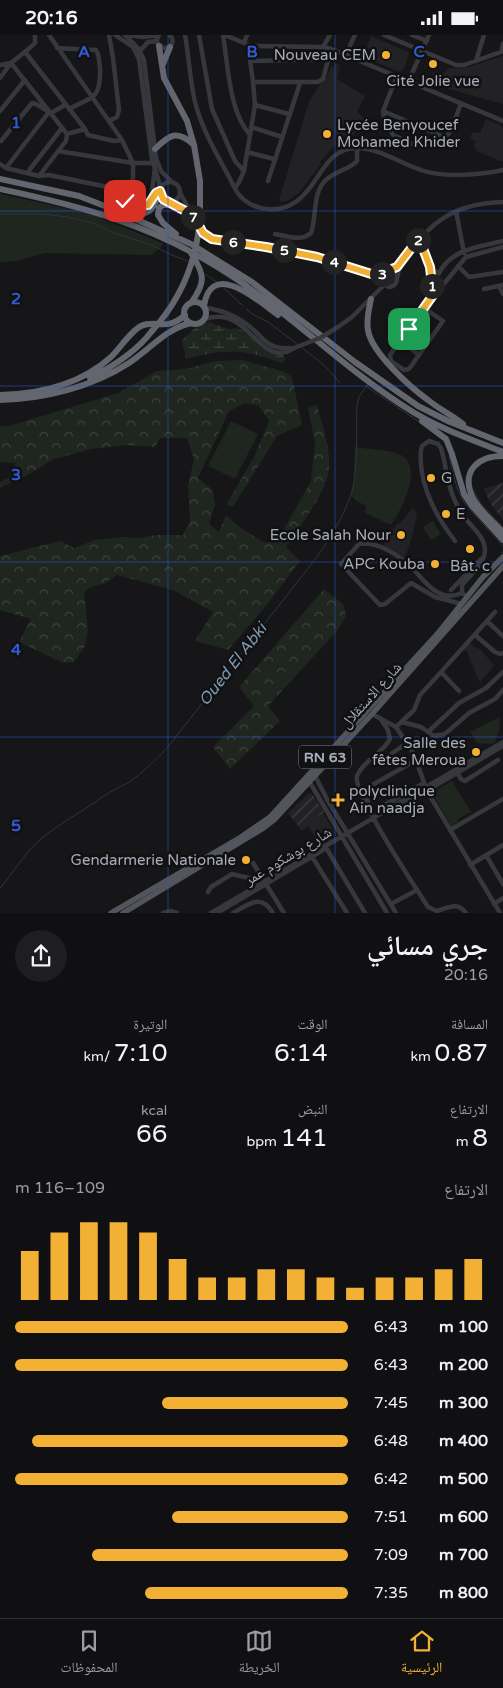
<!DOCTYPE html>
<html lang="ar">
<meta charset="utf-8">
<style>
:root{--surface:#101012;--page:#1e1e20;--text:#f1f3f6;--muted:#9c9d9f;--line:#303032;--accent:#f2b134}
body{margin:0;font-family:"Varela Round","Noto Naskh Arabic",sans-serif;background:var(--page);color:var(--text);direction:rtl;height:100vh;display:flex;flex-direction:column;font-size:19px;white-space:nowrap}
*{box-sizing:border-box;margin:0}
p{font-size:16px;color:var(--muted)}
.icon{flex:none;width:28px;height:28px;fill:none;stroke:currentColor;stroke-width:2;stroke-linecap:round;stroke-linejoin:round}
.map{position:relative;height:878px;overflow:hidden;direction:ltr}
.side{display:flex;flex-direction:column;background:var(--surface);flex:1}
.side>*{flex:none}
.pin{position:absolute;display:grid;place-items:center;width:42px;height:42px;color:#fff;margin:-21px;border-radius:10px;box-shadow:0 2px 8px #0006}
.km{position:absolute;width:25px;height:25px;margin:-12px;border-radius:50%;background:#222;color:#fff;font-size:14px;line-height:25px;text-align:center}
.round{display:grid;place-items:center;flex:none;width:52px;height:52px;border-radius:26px;background:var(--page)}
.head{display:flex;align-items:center;justify-content:space-between;height:85px;padding:0 15px}
h1{font-size:28px;font-weight:600;line-height:38px}
.stats{display:grid;grid-template-columns:repeat(3,1fr);gap:8px;height:85px;padding:5px 15px}
.stats div{display:grid;align-content:center}
.stats b{font-size:25px;font-weight:600}
.stats small{font-size:14px;font-weight:400}
.stats p{font-size:14px}
.chart{height:140px;padding:10px 15px}
.chart p{display:flex;justify-content:space-between}
.chart svg{width:100%;height:90px;margin-top:5px;stroke:var(--accent);stroke-width:6}
ul{padding:0 15px;list-style:none;font-size:16px}
li{display:grid;grid-template-columns:80px 60px 1fr;align-items:center;height:38px}
li i{height:12px;border-radius:6px;background:var(--accent)}
.status{display:flex;justify-content:space-between;align-items:center;height:35px;padding:0 25px;background:var(--surface);direction:ltr}
.status svg{height:14px;fill:currentColor}
.menu{display:flex;justify-content:space-around;align-items:center;height:70px;border-top:1px solid var(--line);background:var(--surface);font-size:14px;color:var(--muted)}
.menu a{display:grid;justify-items:center;gap:2px}
.menu .on{color:var(--accent)}
.map>svg:first-child{display:block}
.built{fill:#222225}
.industrial{fill:url(#industrial-furrows)}
.green{fill:#1e261f}
.forest{fill:url(#forest-crowns)}
.wetland{fill:url(#wetland-marsh)}
.lines{fill:none;stroke-linecap:round;stroke-linejoin:round}
.stream{stroke:#2c353c;stroke-width:1}
.minor{stroke:#37383d;stroke-width:4.5}
.major{stroke:#53555c;stroke-width:5.5}
.highway{stroke:#63666e;stroke-width:6}
.minor-bridge{stroke:#37383d;stroke-width:4.5}
.highway-bridge{stroke:#63666e;stroke-width:6}
.route-casing{stroke:#fff;stroke-width:10}
.route{stroke:#f2b134;stroke-width:6}
.grid{fill:none;stroke:#325cd3;stroke-width:1;stroke-opacity:0.55}
.poi-dot{fill:#f2b134;stroke:#111113;stroke-width:2}
.labels{text-anchor:middle;stroke-width:5;stroke-linejoin:round;paint-order:stroke}
.shield{fill:#111113;stroke:#7b7e86;stroke-width:1}
.shield-label{font-size:14px;font-weight:bold;fill:#a8adb8}
.poi-label{font-size:15px;fill:#a8adb8;stroke:#111113;text-anchor:end}
.street-label{font-size:15px;fill:#a8adb8;stroke:#111113}
.water-label{font-size:16px;font-style:italic;fill:#7f9bb3;stroke:#111113}
.grid-label{font-size:16px;text-anchor:middle;font-weight:bold;fill:#325cd3;stroke:#111113;stroke-width:5;stroke-linejoin:round;paint-order:stroke}
</style>
<div class="status"><b>20:16</b><svg viewBox="0 0 49 12"><path d="M0 12V9h3v3zM5 12V6h3v6zM10 12V3h3v9zM15 12V0h3v12zM26 1h20v11H26zM47 4h2v5h-2z"/></svg></div>
<div class="map">
<svg width="503" height="878" viewBox="0 0 503 878">
<defs>
<pattern id="industrial-furrows" width="10" height="10" patternUnits="userSpaceOnUse" patternTransform="scale(1.25)"><rect width="10" height="10" fill="#222225"/><path d="M-1 1l2-2M0 10L10 0M9 11l2-2" fill="none" stroke="#3f3f43"/></pattern>
<pattern id="forest-crowns" width="20" height="18" patternUnits="userSpaceOnUse" patternTransform="scale(1.25)"><rect width="20" height="18" fill="#1e261f"/><path d="M2 6a3 3 0 1 1 6 0M12 15a3 3 0 1 1 6 0" fill="none" stroke="#3c433d"/></pattern>
<pattern id="wetland-marsh" width="20" height="14" patternUnits="userSpaceOnUse" patternTransform="scale(1.25)"><rect width="20" height="14" fill="#1e261f"/><path d="M1 5h8M5 5V1M11 12h8M15 12V8" fill="none" stroke="#3c433d"/></pattern>
</defs>
<rect width="100%" height="100%" fill="#161618"/>
<!-- built -->
<path class="built" d="M371 1 409 17 405 32 400 37 363 22Z
M503 21V69L445 53 432 40 433 37 445 38 449 33 468 32Z
M335 29 340 30 337 44 365 61 357 76 369 89 341 108 339 106 320 127 321 129 299 158 289 165 282 167 279 165 309 67 321 48 326 44 331 32H335Z
M486 84 497 89 500 88 499 90 503 93V126H500L477 116 474 111 476 106 470 104 472 97 480 98Z
M413 473 417 480 411 506 404 524 382 512 397 489H399Z
M468 608 481 615 493 629 494 631 480 647 478 644 467 617 463 614Z
M323 778 335 799 332 805 322 811 307 790Z"/>
<!-- industrial -->
<path class="industrial" d="M503 448V485L490 468 484 454Z
M309 758 313 760 324 777 307 790 308 791 302 796 288 778Z"/>
<!-- green -->
<path class="green" d="M0 159 92 179 164 209 152 220 45 218 16 226 0 227Z
M231 386 258 399 235 444 208 431Z
M355 412C366 414 390 415 399 419 425 430 402 474 391 490L365 478 366 471 355 465 351 460 354 444Z
M433 486 441 499 431 505 423 492Z
M500 682 499 697 495 707 492 709 477 708 470 697Z
M452 746 471 777 458 784 459 786 451 791 432 757Z"/>
<!-- forest -->
<path class="forest" d="M242 325 285 337 292 342 302 390 277 401 233 472 226 470 254 422 269 386 259 371 245 368 229 376 198 443 213 455 215 470 209 489 219 497 226 480 242 494 266 508 278 505 311 446 315 408 308 373 317 370C322 390 331 414 329 434 327 457 299 492 286 512L300 526 265 572 228 615 195 606 213 577 173 555 117 540 106 548 91 552 84 557 88 594 85 611 74 627 63 628 19 607 31 584 0 575V521L60 506 74 513 95 505 122 502 138 503 158 500H183L190 486 188 451 194 424 187 403H160L155 412 128 410 91 414 54 424 31 438 0 453V447L9 442 16 428 0 427V391H9L118 358 157 336 186 334 215 326Z
M324 554 343 569 346 581 337 596 268 671 280 686 230 734 213 712 254 671 239 652Z"/>
<!-- wetland -->
<path class="wetland" d="M209 287 225 293 231 294 236 293 245 296 261 311 283 320 286 325 281 328C243 313 226 314 186 324L182 305 198 290Z"/>
<g class="lines">
<!-- stream -->
<path class="stream" d="M0 179H44L67 182 93 188 114 198 152 210 167 218 190 227
M205 239 218 248
M224 253 243 271
M246 274 252 279 268 287 297 309
M300 311 326 332 340 348
M366 351 418 386
M449 421 457 453 465 469 503 511
M474 456 481 469 501 490
M501 518 503 517
M0 853C14 837 26 816 42 803 59 789 79 778 97 766 100 762 124 750 131 746 144 736 156 725 167 713L317 522C330 503 343 482 351 460 358 438 356 396 357 371L359 362 368 349"/>
<!-- minor -->
<path class="minor" d="M49 0 122 105 133 128V143L126 167
M109 0 113 23 119 75 117 82 109 86
M115 0 133 12 139 24 152 124 161 154
M125 0 138 13 144 25 156 123 161 136 173 148
M129 0 143 2 157 0
M159 0 157 4V8L164 13C172 13 175 6 170 0
M185 0C189 22 190 46 195 67 202 94 215 116 228 140 232 147 235 156 241 162 256 177 281 178 297 166 320 150 324 113 357 113 379 113 400 128 421 135 442 143 481 140 503 135
M199 0 212 74 235 126 244 136
M223 0C228 30 229 77 250 100
M225 0 251 11 323 12 331 14 503 86
M384 0 456 30H464L503 16
M412 0 427 6
M244 8 247 0
M323 12 330 0
M57 13 96 15C100 21 99 28 100 34 101 64 92 62 69 74
M140 16 148 7 157 6
M25 17 85 94 88 100 114 106 122 105
M501 17 503 9
M346 19 355 0
M251 26 328 24
M476 26 484 0
M0 30 11 28 32 11 35 8V0
M397 41 383 76 384 84 393 100 417 111
M0 43 11 28 67 99
M409 45 429 0
M253 47H318L323 44 331 14
M255 70 289 79
M0 76 25 45
M383 76 446 103
M51 78 65 70
M251 92 282 102
M67 99 85 94
M1 106 32 68 36 69 49 77 6 133
M424 112C454 104 451 94 461 68
M58 116 133 128H154
M247 117 274 124
M0 129 6 133 39 141 49 140 108 152 114 156 125 166 154 171
M28 138 30 134 62 93
M39 141 66 106 67 99
M268 146 300 48
M160 157a10 10 0 1 1 20 0a10 10 0 1 1-20 0Z
M235 153 239 147 244 136 255 70 253 47 248 10
M180 158 201 195 212 204 266 212 317 222 381 241
M149 167 156 158 160 156
M148 170 152 157 155 132
M175 170 191 180
M456 176 464 218
M275 199C288 201 301 207 311 198 317 181 312 156 327 144 335 137 346 135 355 128L357 126V113
M419 203 430 237
M406 223C430 185 458 168 503 167
M458 231 469 242 503 237
M390 236 396 240C398 246 396 251 389 252L382 248 381 244 383 239 397 232 406 223 399 234 397 243
M438 240C450 214 478 212 503 206
M430 241 433 244 436 243 438 238 433 235 430 238V240L433 260
M499 251 503 259
M484 254 503 250
M205 273C218 274 234 280 245 288 263 300 265 315 290 313
M424 273 443 286 409 334 404 335 391 326 390 320 424 273 466 222 503 212
M205 284C250 269 259 336 294 313
M338 292 352 282 384 250
M409 294 427 308
M401 306 419 320
M455 506C435 480 418 449 421 415L422 411 429 406 438 409 441 413C448 437 447 456 462 479 469 490 485 501 485 515 485 529 470 540 462 550V558L468 562
M451 555 481 524
M462 558C440 568 427 549 414 535 401 522 378 505 359 509L341 529 380 570 385 569 411 548 435 562 462 569
M487 586 503 601
M475 600 495 617 500 619 503 618
M459 656 441 637 495 577
M372 679 396 692 412 716 416 725
M380 683 388 695 390 704C383 718 363 726 357 741 352 757 416 853 428 872L437 876C448 873 457 866 466 878
M402 687 421 692 434 701 445 699 469 678 495 664 503 655
M396 692 414 675 420 660 441 637
M428 697 459 668 486 653 503 637
M382 725 407 708
M457 738 461 744 465 746 498 725
M314 739 328 766 396 878
M309 746 387 878
M369 772 366 758 367 753 416 725 427 756 500 878
M381 772 424 748
M397 773 503 711
M450 795 503 764
M325 811 365 878
M311 820 347 878
M486 820 503 849
M253 828 284 878
M470 830 503 810
M208 857 211 852 232 839 253 844 262 842
M391 869 417 855
M494 869 503 863
M163 878 171 876 177 878
M211 878 503 707
M217 878 323 815
M233 878C249 869 261 858 273 878"/>
<!-- major -->
<path class="major" d="M111 878 241 802 270 782 439 597 483 542 503 522
M123 878 262 794 275 784 372 679 503 531"/>
<!-- highway -->
<path class="highway" d="M159 11 164 43 187 86 194 110 200 146V182
M163 29 170 12
M155 114C169 100 177 94 194 110
M0 144 79 161 120 177 191 209 252 247 355 327 418 371 450 387 503 408
M0 154C80 171 149 189 219 233 288 275 344 335 413 377 441 394 473 405 503 417
M167 167 159 173 158 180 163 188 176 199
M164 170H176
M121 177C126 175 128 175 133 177 151 182 153 172 160 158
M371 264C369 274 366 284 368 295 371 317 410 352 428 365 439 374 452 380 463 389
M184 278a11 11 0 1 1 22 0a11 11 0 1 1-22 0Z
M191 268C206 247 205 240 191 218
M204 271C211 223 260 267 278 280
M90 343C114 331 136 317 152 296
M0 360C41 359 80 350 111 322 120 313 131 296 141 291 157 284 166 297 185 280
M0 365C44 364 92 352 129 328 149 315 167 293 191 288
M422 386 446 404 452 419 464 459 472 471 503 505
M503 421C479 421 461 435 472 461 478 475 493 486 503 497"/>
<!-- minor-bridge -->
<path class="minor-bridge" d="M294 313 320 303 338 292"/>
<!-- highway-bridge -->
<path class="highway-bridge" d="M152 296C182 263 197 226 200 182"/>
</g>
<g class="lines">
<!-- route casing -->
<g class="route-casing">
<path id="route" d="M125 166 148 170 156 158 160 156 163 164 189 178 196 185 203 198 212 204 266 212 317 222 381 242 384 237 397 232 419 203 430 232 433 260 409 294"/>
</g>
<!-- route -->
<use href="#route" class="route"/>
</g>
<!-- grid -->
<path class="grid" d="M168 0V878M335 0V878M0 176H503M0 351H503M0 527H503M0 702H503"/>
<!-- markers -->
<g class="poi-dot">
<circle cx="386" cy="20" r="5"/>
<circle cx="433" cy="29" r="5"/>
<circle cx="327" cy="99" r="5"/>
<circle cx="431" cy="443" r="5"/>
<circle cx="446" cy="479" r="5"/>
<circle cx="401" cy="500" r="5"/>
<circle cx="470" cy="514" r="5"/>
<circle cx="435" cy="529" r="5"/>
<circle cx="476" cy="717" r="5"/>
<path d="M335.5 757.5h5v5h5v5h-5v5h-5v-5h-5v-5h5z"/>
<circle cx="246" cy="825" r="5"/>
</g>
<g class="labels">
<!-- shield labels -->
<rect class="shield" x="299" y="710.5" width="52" height="23" rx="4"/>
<g class="shield-label">
<text x="325" y="727">RN 63</text>
</g>
<!-- poi labels -->
<g class="poi-label">
<text x="376" y="25">Nouveau CEM</text>
<text x="433" y="51" text-anchor="middle">Cité Jolie vue</text>
<text x="337" y="95" text-anchor="start">Lycée Benyoucef<tspan x="337" dy="17">Mohamed Khider</tspan></text>
<text x="441" y="448" text-anchor="start">G</text>
<text x="456" y="484" text-anchor="start">E</text>
<text x="391" y="505">Ecole Salah Nour</text>
<text x="425" y="534">APC Kouba</text>
<text x="470" y="536" text-anchor="middle">Bât. c</text>
<text x="466" y="713">Salle des<tspan x="466" dy="17">fêtes Meroua</tspan></text>
<text x="349" y="761" text-anchor="start">polyclinique<tspan x="349" dy="17">Ain naadja</tspan></text>
<text x="236" y="830">Gendarmerie Nationale</text>
</g>
<!-- street labels -->
<g class="street-label">
<text transform="translate(371 660) rotate(-48)" y="5">شارع الاستقلال</text>
<text transform="translate(288 821) rotate(-31)" y="5">شارع بوشكوم عمر</text>
</g>
<!-- water labels -->
<g class="water-label">
<text transform="translate(232 629) rotate(-52)" y="6">Oued El Abki</text>
</g>
</g>
<g class="grid-label">
<text x="84" y="22">A</text>
<text x="252" y="22">B</text>
<text x="419" y="22">C</text>
<text x="16" y="93">1</text>
<text x="16" y="269">2</text>
<text x="16" y="445">3</text>
<text x="16" y="620">4</text>
<text x="16" y="796">5</text>
</g>
</svg>
<div class="pin" style="left:409px;top:294px;background:#1e9e55"><svg class="icon" aria-label="arrive" viewBox="0 0 24 24"><path d="M6 21V4h12l-3 4 3 4H6"/></svg></div>
<div class="pin" style="left:125px;top:166px;background:#d93025"><svg class="icon" aria-label="check" viewBox="0 0 24 24"><path d="M5 12l5 5 9-10"/></svg></div>
<b class="km" style="left:432px;top:251px">1</b>
<b class="km" style="left:418px;top:205px">2</b>
<b class="km" style="left:382px;top:239px">3</b>
<b class="km" style="left:334px;top:227px">4</b>
<b class="km" style="left:284px;top:215px">5</b>
<b class="km" style="left:233px;top:207px">6</b>
<b class="km" style="left:193px;top:182px">7</b>
</div>
<section class="side">
<div class="head"><div><h1>جري مسائي</h1><p>20:16</p></div><a class="round"><svg class="icon" aria-label="share" viewBox="0 0 24 24"><path d="M12 15V3M7 8l5-5 5 5M5 13v7h14v-7"/></svg></a></div>
<div class="stats">
<div><p>المسافة</p><b>0.87<small> km</small></b></div>
<div><p>الوقت</p><b>6:14</b></div>
<div><p>الوتيرة</p><b>7:10<small> /km</small></b></div>
</div>
<div class="stats">
<div><p>الارتفاع</p><b>8<small> m</small></b></div>
<div><p>النبض</p><b>141<small> bpm</small></b></div>
<div><p>kcal</p><b>66</b></div>
</div>
<div class="chart"><p><span>الارتفاع</span>109–116 m</p>
<svg viewBox="0 0 160 44" preserveAspectRatio="none"><path d="M5 44V20M15 44V11M25 44V6M35 44V6M45 44V11M55 44V24M65 44V33M75 44V33M85 44V29M95 44V29M105 44V33M115 44V38M125 44V33M135 44V33M145 44V29M155 44V24"/></svg>
</div>
<ul>
<li><b>100 m</b>6:43<i style="width:100%"></i></li>
<li><b>200 m</b>6:43<i style="width:100%"></i></li>
<li><b>300 m</b>7:45<i style="width:56%"></i></li>
<li><b>400 m</b>6:48<i style="width:95%"></i></li>
<li><b>500 m</b>6:42<i style="width:100%"></i></li>
<li><b>600 m</b>7:51<i style="width:53%"></i></li>
<li><b>700 m</b>7:09<i style="width:77%"></i></li>
<li><b>800 m</b>7:35<i style="width:61%"></i></li>
</ul>
</section>
<nav class="menu">
<a class="on"><svg class="icon" aria-label="home" viewBox="0 0 24 24"><path d="M3 11l9-7 9 7M6 9v11h12V9"/></svg>الرئيسية</a>
<a><svg class="icon" aria-label="map" viewBox="0 0 24 24"><path d="M3 6l6-2 6 2 6-2v14l-6 2-6-2-6 2zM9 4v14M15 6v14"/></svg>الخريطة</a>
<a><svg class="icon" aria-label="saved" viewBox="0 0 24 24"><path d="M7 4h10v16l-5-4-5 4z"/></svg>المحفوظات</a>
</nav>
